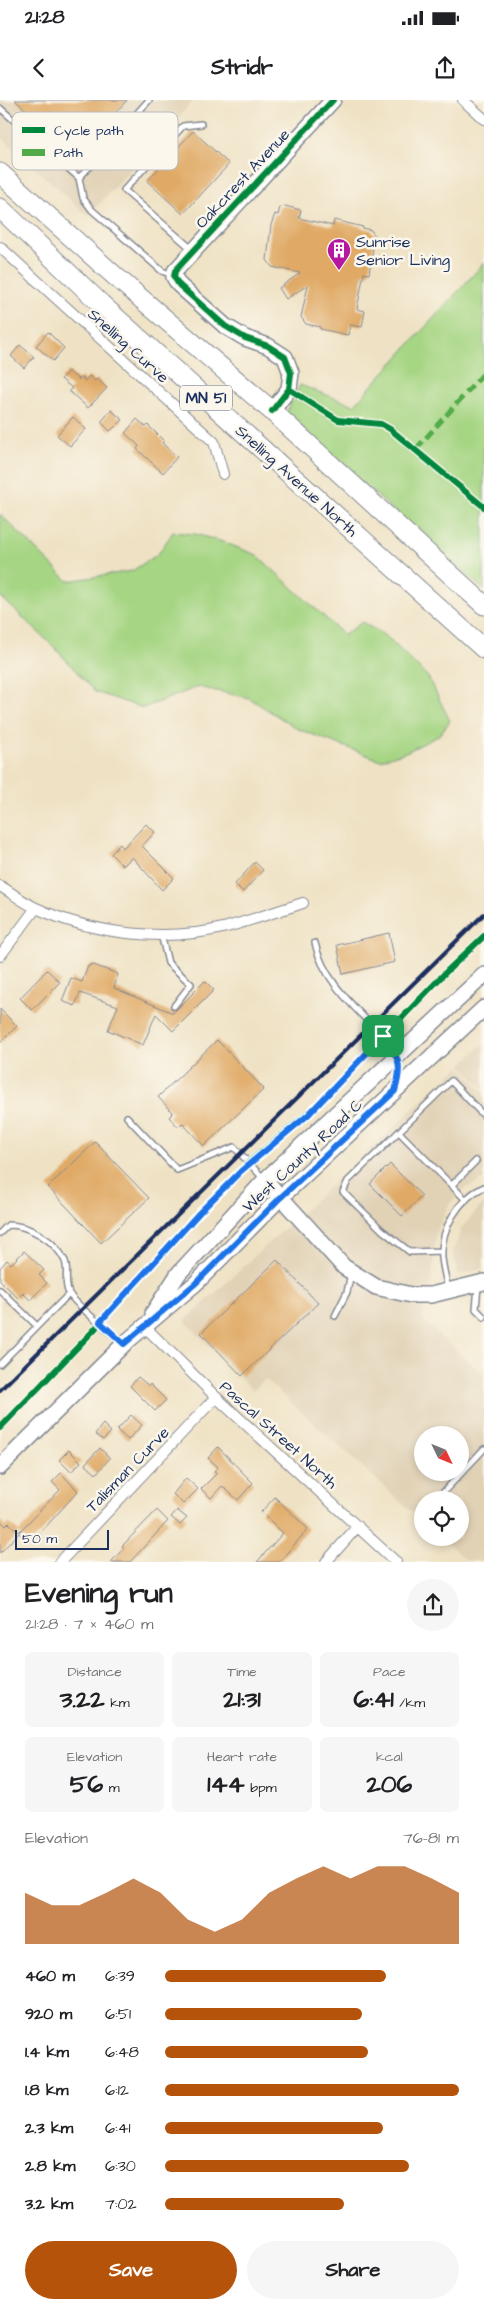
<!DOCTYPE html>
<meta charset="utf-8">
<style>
:root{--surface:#fff;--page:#f6f6f6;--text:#202124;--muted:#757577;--accent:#b45309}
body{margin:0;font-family:"Architects Daughter",sans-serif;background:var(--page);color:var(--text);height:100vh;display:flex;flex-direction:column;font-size:19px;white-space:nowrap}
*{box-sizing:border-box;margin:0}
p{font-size:16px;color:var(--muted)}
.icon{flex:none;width:28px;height:28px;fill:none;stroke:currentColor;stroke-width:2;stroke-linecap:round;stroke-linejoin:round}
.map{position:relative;height:1462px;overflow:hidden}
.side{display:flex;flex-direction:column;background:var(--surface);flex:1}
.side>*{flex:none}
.needle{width:32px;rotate:133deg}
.controls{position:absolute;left:414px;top:1326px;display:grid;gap:10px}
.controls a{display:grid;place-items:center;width:55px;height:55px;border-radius:50%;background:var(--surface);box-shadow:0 2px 8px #0003;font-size:25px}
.scale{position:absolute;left:15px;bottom:12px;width:94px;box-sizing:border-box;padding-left:5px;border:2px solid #1b2f5e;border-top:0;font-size:14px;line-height:18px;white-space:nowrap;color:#1b2f5e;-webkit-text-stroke:4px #fbf7ec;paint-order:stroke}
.pin{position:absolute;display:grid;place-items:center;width:42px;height:42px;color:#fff;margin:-21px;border-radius:10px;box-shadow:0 2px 8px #0006}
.round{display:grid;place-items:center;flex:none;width:52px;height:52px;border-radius:26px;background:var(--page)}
.overview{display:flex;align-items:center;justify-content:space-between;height:85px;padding:0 25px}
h1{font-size:28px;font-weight:700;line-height:38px}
.stats{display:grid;grid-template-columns:repeat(3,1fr);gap:8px;height:85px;padding:5px 25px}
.stats div{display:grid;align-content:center;border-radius:8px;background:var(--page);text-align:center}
.stats b{font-size:25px;font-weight:700}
.stats small{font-size:14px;font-weight:400}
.stats p{font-size:14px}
.chart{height:140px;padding:10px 25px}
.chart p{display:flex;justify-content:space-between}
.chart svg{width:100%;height:90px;margin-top:5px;fill:var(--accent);opacity:.7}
.primary-button{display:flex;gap:10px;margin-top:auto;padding:10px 25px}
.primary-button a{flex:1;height:58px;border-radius:30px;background:var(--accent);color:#fff;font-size:20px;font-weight:700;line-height:58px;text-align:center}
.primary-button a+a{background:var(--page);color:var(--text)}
ul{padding:0 25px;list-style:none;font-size:16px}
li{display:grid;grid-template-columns:80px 60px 1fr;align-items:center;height:38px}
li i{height:12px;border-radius:6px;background:var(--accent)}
.status{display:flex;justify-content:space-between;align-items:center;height:35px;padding:0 25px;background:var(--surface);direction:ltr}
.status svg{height:14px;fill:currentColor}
header{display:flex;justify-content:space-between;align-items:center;height:65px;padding:0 25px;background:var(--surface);font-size:22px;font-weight:700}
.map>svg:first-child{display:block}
.built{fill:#e1d2b6;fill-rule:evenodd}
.green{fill:#a6d583;stroke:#608270}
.building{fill:#e0aa66}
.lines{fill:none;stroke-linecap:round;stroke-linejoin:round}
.lane-casing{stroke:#858891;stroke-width:8}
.street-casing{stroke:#858891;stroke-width:12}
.secondary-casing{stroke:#858891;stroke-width:18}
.highway-casing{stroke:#858891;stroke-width:21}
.lane{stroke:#fff;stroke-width:5}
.street{stroke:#fff;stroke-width:10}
.secondary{stroke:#fff;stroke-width:15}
.highway{stroke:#fff;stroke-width:19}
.rail{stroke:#1b2f5e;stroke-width:4}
.quiet{stroke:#52ab49;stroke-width:5;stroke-dasharray:10 5;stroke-linecap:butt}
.cycleway-casing{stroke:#fbf7ec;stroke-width:9}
.cycleway{stroke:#00873e;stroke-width:6}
.route-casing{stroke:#fff;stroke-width:10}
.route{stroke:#1a73e8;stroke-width:6}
.labels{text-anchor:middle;stroke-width:5;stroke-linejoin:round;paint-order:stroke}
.shield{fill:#fbf7ec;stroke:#5e6b89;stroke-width:1}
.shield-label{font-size:15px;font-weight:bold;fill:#1b2f5e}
.street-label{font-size:16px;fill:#1b2f5e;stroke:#fbf7ec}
.poi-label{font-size:16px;fill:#1b2f5e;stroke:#fbf7ec;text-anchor:start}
.key{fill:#fbf7ec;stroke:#b8bbc1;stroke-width:1}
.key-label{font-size:14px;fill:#1b2f5e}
</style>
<div class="status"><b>21:28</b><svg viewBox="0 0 49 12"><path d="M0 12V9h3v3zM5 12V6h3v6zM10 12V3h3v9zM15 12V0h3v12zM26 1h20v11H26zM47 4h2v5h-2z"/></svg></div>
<header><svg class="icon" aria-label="back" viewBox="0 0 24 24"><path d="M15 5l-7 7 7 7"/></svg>Stridr<svg class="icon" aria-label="share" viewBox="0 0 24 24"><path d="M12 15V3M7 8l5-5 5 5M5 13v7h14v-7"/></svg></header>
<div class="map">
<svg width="484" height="1462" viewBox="0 0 484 1462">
<rect width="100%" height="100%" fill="#fbf7ec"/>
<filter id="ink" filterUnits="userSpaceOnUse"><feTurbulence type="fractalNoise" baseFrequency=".02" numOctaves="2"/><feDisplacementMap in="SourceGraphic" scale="10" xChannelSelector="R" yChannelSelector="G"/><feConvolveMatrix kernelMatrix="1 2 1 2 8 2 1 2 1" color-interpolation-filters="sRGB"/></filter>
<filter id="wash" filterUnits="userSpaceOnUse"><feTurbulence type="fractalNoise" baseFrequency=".0096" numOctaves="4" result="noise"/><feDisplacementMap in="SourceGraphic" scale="20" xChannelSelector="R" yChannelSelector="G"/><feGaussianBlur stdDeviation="1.12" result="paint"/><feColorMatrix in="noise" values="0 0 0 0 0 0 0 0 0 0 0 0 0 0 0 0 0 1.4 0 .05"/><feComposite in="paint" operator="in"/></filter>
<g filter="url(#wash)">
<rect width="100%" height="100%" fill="#efe2c4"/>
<!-- built -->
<path class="built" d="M0 0H194L88 116 0 36Z
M484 943V989L461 965Z
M459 966 484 992V1079L463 1090 450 1103 436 1134 433 1171 422 1220 484 1275V1461H467L441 1438H460V1400H422V1421L265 1279 253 1291 185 1221ZM422 1335H460V1372H422Z
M484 1103V1168L458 1175 453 1151 462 1127Z"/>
<!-- green -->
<path class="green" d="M484 163V490L285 315 300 285 354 305Z
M0 414 68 481 132 471 158 454 173 432 195 434 223 442 257 455 344 535 362 522 387 537 428 577 450 621 438 636 406 652 380 660 298 629 249 598 198 587 143 608 95 592 55 548 0 496Z"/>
<g id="blocks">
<!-- building -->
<path class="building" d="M15 0H127L115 13 123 19 104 40 93 30 72 52Z
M193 31 229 64 183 114 147 81Z
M285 106 301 110 299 118 333 126 334 120 363 127 362 128 371 130 375 136 369 174 364 173 357 209 365 211 362 227 350 225 348 235 320 229V227L306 224 301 217 308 185 286 199 279 188 300 173 272 167 267 160 271 125 275 114 278 115 280 107Z
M48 232 64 248 53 261 36 246Z
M20 245 34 257 24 268 11 256Z
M68 271 79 280 81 277 85 281 89 276 95 281 97 279 107 288 88 308 69 291 72 288 61 279Z
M111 310 123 320 110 331 101 322Z
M73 317 86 329 70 346 57 335Z
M137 319 146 327 148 325 164 341 162 343 177 357 163 373 137 349 139 346 125 333Z
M146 724 155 732 142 746 174 778 162 790 132 757 123 766 111 754 120 744 123 748Z
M255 762 263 770 243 792 235 784Z
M389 833 395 862 343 874 337 845Z
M91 864 118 874 114 888 173 913 205 881 214 890 173 931 156 914 143 945 108 930 118 906 80 893 75 906 62 901 71 878 82 882 88 866H90Z
M47 870 60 882 32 910 20 898Z
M0 909 17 926 0 943Z
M217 940 264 989 204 1046 182 1023 178 1027 169 1017 173 1013 158 997Z
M95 1042 149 1098 101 1143 48 1087Z
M390 1064 422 1096 402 1116 370 1084Z
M24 1151 44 1170 39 1175 47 1183 30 1200 23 1193 18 1198 0 1180V1168L7 1160 11 1164Z
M277 1160 318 1203 242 1276 201 1233Z
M138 1277 149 1286 150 1284 166 1300 155 1311 130 1286Z
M131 1315 142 1325 128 1340 117 1330Z
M103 1324 111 1332 103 1340 95 1334Z
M218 1347 253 1383 238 1400 222 1386 211 1398 201 1389 217 1373 214 1371 218 1367 208 1358Z
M100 1348 110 1358 96 1374 85 1364Z
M69 1350 81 1362 71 1372 59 1360Z
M61 1373 78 1391 33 1441 31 1439 28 1442 19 1433 0 1453V1420L6 1426 9 1423 19 1432 60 1390 52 1382Z
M186 1378 198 1389 183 1404 173 1394Z
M275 1397 308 1429 279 1462H257L283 1433 261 1412Z
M157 1410 168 1421 130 1462H111L124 1448 122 1446Z
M177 1410 187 1418 180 1425 171 1417Z"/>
</g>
</g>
<g filter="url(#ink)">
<use href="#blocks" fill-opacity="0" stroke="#858891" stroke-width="1"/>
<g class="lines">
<!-- lane casing -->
<g class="lane-casing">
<path id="lane" d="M0 8 79 78 83 98 92 110 162 171 172 175
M79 78 149 0
M193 150 124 90 183 26 201 24
M161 834 168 863 191 884 174 906
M315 843C325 889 370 918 397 954
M127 1017 177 1070 234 1047 263 1078
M399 1032 466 1100
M452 1085 476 1061
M0 1133 8 1125C29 1125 55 1140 65 1161 69 1171 63 1185 70 1195 80 1209 108 1230 122 1242
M442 1151 410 1152 382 1130 343 1092 348 1081 451 981 484 1016
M478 1186 476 1209 484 1217
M448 1189C446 1179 443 1168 442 1158 440 1129 458 1099 484 1087
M0 1190 37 1226
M335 1216 347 1192 351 1173
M0 1264 69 1194
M436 1400 484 1349"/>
</g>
<!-- street casing -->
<g class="street-casing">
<path id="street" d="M463 0 484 19
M0 147 214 342 223 374
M0 786C12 793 23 802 36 808 93 834 165 843 227 827 252 820 278 811 303 803
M0 856 36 808
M144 1226 216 1297 396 1462
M60 1462 216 1297
M326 1462 358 1426"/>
</g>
<!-- secondary casing -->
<g class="secondary-casing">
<path id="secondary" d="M272 311 289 289 291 273 285 257 268 246 245 238 225 226 179 185 174 177 175 171 333 0
M265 1080 344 1167 376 1187 411 1195H431L484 1182
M153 1213 179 1173 265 1080 484 875
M0 1367 124 1244 196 1183 280 1098 484 908"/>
</g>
<!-- highway casing -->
<g class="highway-casing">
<path id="highway" d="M0 73 116 177 272 311 484 505
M0 108 101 204 484 549"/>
</g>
<!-- lane -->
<use href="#lane" class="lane"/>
<!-- street -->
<use href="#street" class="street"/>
<!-- secondary -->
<use href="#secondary" class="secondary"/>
<!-- highway -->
<use href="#highway" class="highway"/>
<!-- rail -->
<path class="rail" d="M0 1290 484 814"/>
<!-- quiet -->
<path class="quiet" d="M416 349 484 273"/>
<!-- cycleway casing -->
<g class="cycleway-casing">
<path id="cycleway" d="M289 289 338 320 381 324 390 329 484 407
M272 311 289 289 291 273 285 257 268 246 245 238 225 226 179 185 174 177 175 171 333 0
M0 1328 93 1231 199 1113 249 1062 320 1003 446 872 484 836"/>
</g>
<!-- cycleway -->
<use href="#cycleway" class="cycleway"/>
</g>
</g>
<g class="lines" filter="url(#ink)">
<!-- route casing -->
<g class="route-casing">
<path id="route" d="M383 936C399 958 403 964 395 991L280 1098 196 1183 124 1244 100 1222 199 1113 241 1071 308 1015Z"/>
</g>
<!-- route -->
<use href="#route" class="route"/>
</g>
<!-- icons -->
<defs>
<g id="building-pin" transform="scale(1.25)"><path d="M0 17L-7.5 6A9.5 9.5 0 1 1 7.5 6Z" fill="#b5179e" stroke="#fbf7ec"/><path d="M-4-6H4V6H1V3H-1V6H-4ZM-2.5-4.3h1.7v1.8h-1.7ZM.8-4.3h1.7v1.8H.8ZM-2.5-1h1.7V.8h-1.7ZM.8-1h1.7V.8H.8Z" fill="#fff"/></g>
</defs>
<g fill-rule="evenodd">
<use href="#building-pin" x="339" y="150"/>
</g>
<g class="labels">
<!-- shield labels -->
<rect class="shield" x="180" y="285.5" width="52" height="25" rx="4"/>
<g class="shield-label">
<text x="206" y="303">MN 51</text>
</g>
<!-- street labels -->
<g class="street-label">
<text transform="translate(242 78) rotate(-47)" y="6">Oakcrest Avenue</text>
<text transform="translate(129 245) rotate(42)" y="6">Snelling Curve</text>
<text transform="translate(297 380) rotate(42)" y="6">Snelling Avenue North</text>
<text transform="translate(302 1055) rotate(-43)" y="6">West County Road C</text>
<text transform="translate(279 1334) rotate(42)" y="6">Pascal Street North</text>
<text transform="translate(127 1369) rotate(-46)" y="6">Talisman Curve</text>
</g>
<!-- poi labels -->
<g class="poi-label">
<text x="356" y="147">Sunrise<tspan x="356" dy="18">Senior Living</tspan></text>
</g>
</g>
<!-- legend -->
<rect x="12" y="12" width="166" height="58" rx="8" class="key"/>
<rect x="22" y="27" width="23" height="6" fill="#00873e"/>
<rect x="22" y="49" width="23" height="7" fill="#52ab49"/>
<g class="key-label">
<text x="54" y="35">Cycle path</text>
<text x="54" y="57">Path</text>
</g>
</svg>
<div class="controls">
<a><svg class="needle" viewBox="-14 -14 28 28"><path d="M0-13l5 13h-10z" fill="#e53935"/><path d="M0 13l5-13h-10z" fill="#757577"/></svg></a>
<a><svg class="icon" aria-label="locate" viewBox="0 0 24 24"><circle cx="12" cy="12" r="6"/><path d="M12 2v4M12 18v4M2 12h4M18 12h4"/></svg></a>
</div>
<div class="scale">50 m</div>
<div class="pin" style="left:383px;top:936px;background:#1e9e55"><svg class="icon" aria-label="arrive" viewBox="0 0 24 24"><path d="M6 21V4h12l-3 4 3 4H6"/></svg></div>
</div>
<section class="side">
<div class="overview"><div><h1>Evening run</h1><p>21:28 · 7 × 460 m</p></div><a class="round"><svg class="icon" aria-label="share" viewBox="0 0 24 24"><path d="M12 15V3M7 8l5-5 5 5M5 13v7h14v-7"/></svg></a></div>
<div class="stats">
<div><p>Distance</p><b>3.22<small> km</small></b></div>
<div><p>Time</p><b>21:31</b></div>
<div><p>Pace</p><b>6:41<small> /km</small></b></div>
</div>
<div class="stats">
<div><p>Elevation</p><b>56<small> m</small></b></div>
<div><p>Heart rate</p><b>144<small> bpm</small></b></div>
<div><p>kcal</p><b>206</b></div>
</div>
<div class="chart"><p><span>Elevation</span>76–81 m</p>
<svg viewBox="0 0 160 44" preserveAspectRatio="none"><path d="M0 44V19L10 25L20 25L30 19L40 12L50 19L60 32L70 38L80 32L90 19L100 12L110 6L120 12L130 6L140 6L150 12L160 19V44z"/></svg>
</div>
<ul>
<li><b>460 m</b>6:39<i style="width:75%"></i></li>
<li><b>920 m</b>6:51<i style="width:67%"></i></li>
<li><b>1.4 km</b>6:48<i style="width:69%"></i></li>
<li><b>1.8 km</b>6:12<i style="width:100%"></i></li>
<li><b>2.3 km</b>6:41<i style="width:74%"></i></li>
<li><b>2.8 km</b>6:30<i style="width:83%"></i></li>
<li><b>3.2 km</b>7:02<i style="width:61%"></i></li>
</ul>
<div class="primary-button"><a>Save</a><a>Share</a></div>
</section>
